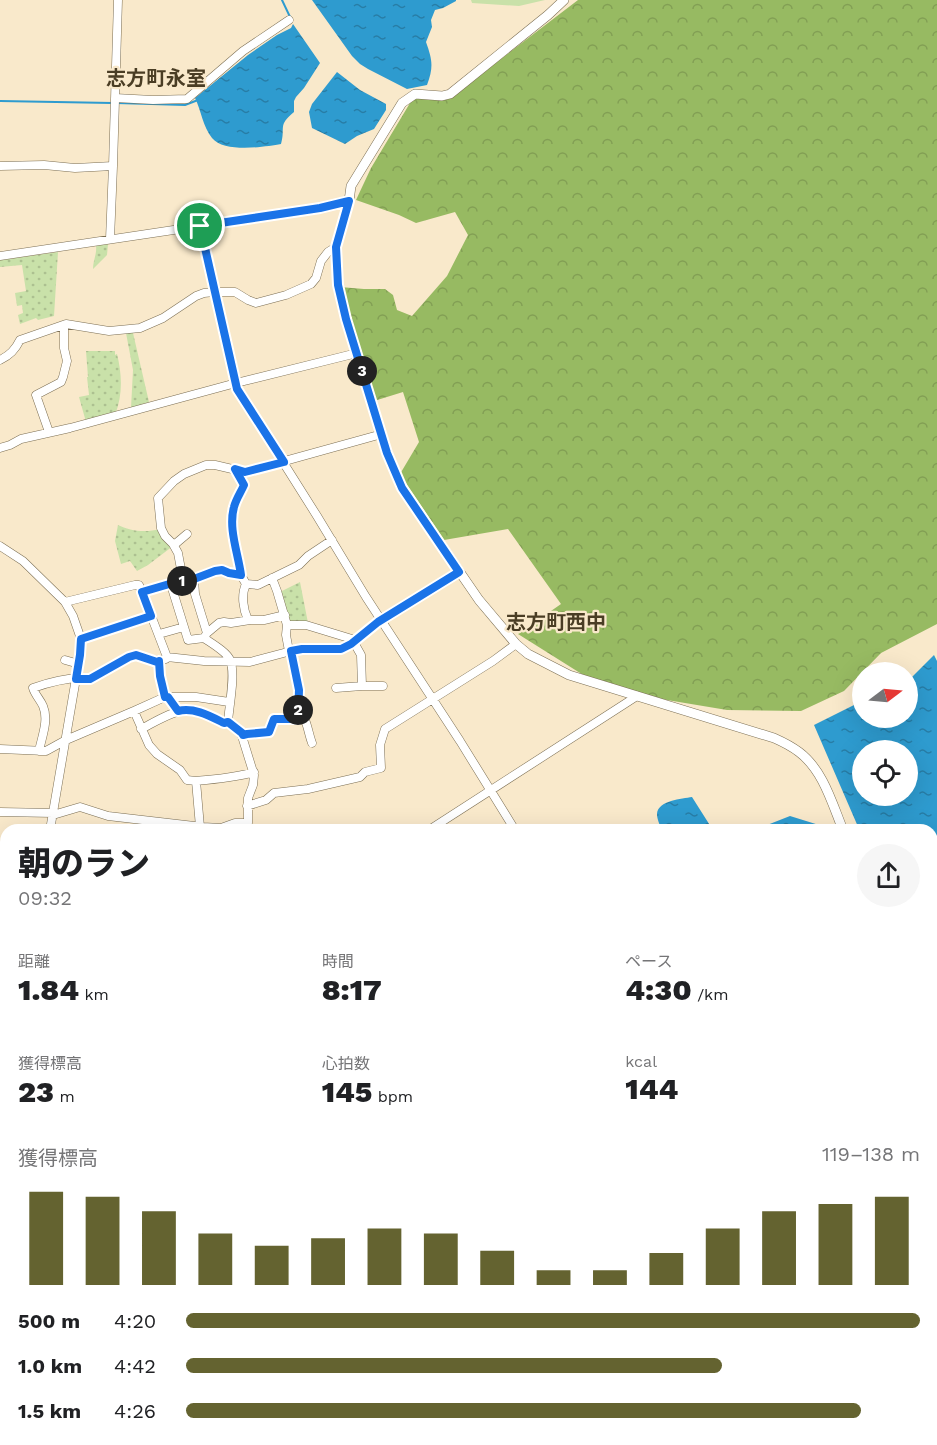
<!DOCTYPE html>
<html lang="ja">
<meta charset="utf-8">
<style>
:root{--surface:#fff;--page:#f6f6f6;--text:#202124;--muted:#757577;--accent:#646330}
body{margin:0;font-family:"Work Sans","Noto Sans JP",sans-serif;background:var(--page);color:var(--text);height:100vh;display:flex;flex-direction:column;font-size:22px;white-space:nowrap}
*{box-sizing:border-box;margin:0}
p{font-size:20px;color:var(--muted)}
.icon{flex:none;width:33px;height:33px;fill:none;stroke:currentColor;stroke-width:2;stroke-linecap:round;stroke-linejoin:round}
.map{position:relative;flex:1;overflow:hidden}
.panel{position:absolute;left:0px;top:824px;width:938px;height:622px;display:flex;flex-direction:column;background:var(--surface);border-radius:18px 18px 0 0;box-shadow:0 6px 24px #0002}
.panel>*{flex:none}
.needle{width:39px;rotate:74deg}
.controls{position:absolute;left:852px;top:662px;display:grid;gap:12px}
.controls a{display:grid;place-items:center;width:66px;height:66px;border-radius:50%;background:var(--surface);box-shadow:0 6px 24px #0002;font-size:30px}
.pin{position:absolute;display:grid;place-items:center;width:51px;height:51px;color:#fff;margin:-26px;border:3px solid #fff;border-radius:50%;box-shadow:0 2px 6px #0007}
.km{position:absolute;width:30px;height:30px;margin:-15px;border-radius:50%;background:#222;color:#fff;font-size:16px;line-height:30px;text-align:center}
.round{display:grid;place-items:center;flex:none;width:63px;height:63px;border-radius:32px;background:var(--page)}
.overview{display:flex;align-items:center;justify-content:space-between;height:102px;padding:0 18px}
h1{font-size:33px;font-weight:800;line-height:45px}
.stats{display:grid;grid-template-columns:repeat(3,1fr);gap:9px;height:102px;padding:6px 18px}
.stats div{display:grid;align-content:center}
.stats b{font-size:30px;font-weight:800}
.stats small{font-size:16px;font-weight:400}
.stats p{font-size:16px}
.chart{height:168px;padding:12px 18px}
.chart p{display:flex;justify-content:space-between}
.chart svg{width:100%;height:108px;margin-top:6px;stroke:var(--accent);stroke-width:6}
ul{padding:0 18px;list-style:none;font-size:20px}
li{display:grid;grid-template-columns:96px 72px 1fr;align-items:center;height:45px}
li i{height:15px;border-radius:8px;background:var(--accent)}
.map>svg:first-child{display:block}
.green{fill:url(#green-dots)}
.forest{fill:url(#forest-crowns)}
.pitch{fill:#c9e1a9}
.water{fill:url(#water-ripples);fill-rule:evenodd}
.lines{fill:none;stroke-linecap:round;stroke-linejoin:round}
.stream{stroke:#2e9bcf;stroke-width:2}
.minor-casing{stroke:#7c6f54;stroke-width:9}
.tertiary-casing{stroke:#7c6f54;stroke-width:10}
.secondary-casing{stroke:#7c6f54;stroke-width:12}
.minor{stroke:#fff;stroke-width:8}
.tertiary{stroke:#fff;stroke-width:9}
.secondary{stroke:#fff;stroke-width:10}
.route-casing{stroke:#fff;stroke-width:12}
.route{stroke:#1a73e8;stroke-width:8}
.labels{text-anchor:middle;stroke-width:4.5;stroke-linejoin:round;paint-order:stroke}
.quarter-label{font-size:20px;font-weight:bold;fill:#4a3d24;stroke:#f9e9cb}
</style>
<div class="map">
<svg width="937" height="1445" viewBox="0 0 937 1445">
<defs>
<pattern id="green-dots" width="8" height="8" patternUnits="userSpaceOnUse" patternTransform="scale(1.5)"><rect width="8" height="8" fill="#c9e1a9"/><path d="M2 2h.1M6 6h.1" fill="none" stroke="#acc090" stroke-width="1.8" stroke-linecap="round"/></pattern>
<pattern id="forest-crowns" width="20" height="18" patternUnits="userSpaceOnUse" patternTransform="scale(1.5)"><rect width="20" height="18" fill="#97ba62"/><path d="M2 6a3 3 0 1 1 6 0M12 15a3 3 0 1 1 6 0" fill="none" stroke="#829f54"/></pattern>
<pattern id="water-ripples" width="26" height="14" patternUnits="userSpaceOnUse" patternTransform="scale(1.5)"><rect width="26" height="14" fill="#2e9bcf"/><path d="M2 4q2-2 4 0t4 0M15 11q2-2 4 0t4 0" fill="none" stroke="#277da6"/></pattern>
</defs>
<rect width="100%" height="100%" fill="#f9e9cb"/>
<!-- green -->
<path class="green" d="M108 244 107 255 93 269C93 260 97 255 96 245Z
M58 252 54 316 38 320 36 318 20 324 18 315 23 313 22 305 17 306 15 293 26 291 22 265 0 267V260Z
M126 333H133L149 402 131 408 133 370Z
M86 351H115V355L117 354C122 374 123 395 115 415L86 422 79 397 89 395 87 377H88Z
M118 525C129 531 147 533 159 529L173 546 148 565 137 571 130 561 121 564 115 541Z
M300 582 308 623 288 624 280 592Z"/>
<!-- forest -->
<path class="forest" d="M578 0H937V624L881 653 844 691 801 711 727 710 649 697 588 678 518 634 561 604 508 529 444 540 400 474 419 442 403 392 374 401 340 287 364 289H385L393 295 397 310 412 316 447 276 468 235 455 212 416 223 399 215 356 200 371 168 413 98H450Z
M937 917V1244L932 1250V923Z
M932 1404 937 1419V1445H521L493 1440H932Z"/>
<!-- pitch -->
<path class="pitch" d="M471 0H545L519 6 472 3Z"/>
<!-- water -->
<path class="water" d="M312 0H456V1L443 8 435 10 431 20 432 27 426 42C432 59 434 67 427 85L407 89 368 69 360 64 352 56Z
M293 24 320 63 304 88 296 97 294 101V112C277 126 286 127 281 144 264 147 224 153 212 138 203 127 201 110 195 98L248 55 277 35 291 28Z
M337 72 360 90 386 104V110L374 129 357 136 345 144 312 128 309 112 312 104Z
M934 655 937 661V881L932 883V830L859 829 814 725 862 701V717H908V681ZM862 750H908V795H862Z
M692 797 711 827 720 829H661C660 825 657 819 657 814 658 800 682 799 692 797Z
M790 816 819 825 821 829H751L762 827Z"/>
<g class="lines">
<!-- stream -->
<path class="stream" d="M282 0 291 19
M0 101 112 103
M117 103 185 105 198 100
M0 851 6 850
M121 1445 130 1442"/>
<!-- minor casing -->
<g class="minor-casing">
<path id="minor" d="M115 98 153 100 187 99 243 51 289 20
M0 166 44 165 75 168 113 166
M200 226 237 389 317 516 366 597 460 741 515 830
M110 239 113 166 118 0
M0 256 320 208 349 201
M0 360C10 355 15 350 20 340L66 324 109 331 140 328 163 318 196 296 204 293 214 292H235L248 300 256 303 286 295 311 284 316 278 321 261 328 252 336 247
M49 432 36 395 61 382 63 377 67 361 64 348V325
M0 448 10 445 21 439 70 428 236 383 357 353
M235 469 244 485C241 492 236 499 234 507 228 528 238 553 241 575
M174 545 187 534
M0 546 23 561 65 602 73 616 81 639 80 655 50 830
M272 578 277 591 287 625 286 635 289 651
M194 579C201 576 211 570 220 570 226 571 234 574 241 575L246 584 258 585 299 565 308 556 332 540
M183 580 178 553 173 544 165 536 161 528 158 498 174 481 184 474 206 465H215L245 472 382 434
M246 584C241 595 243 609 248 620
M171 585 188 640 204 638
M142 592 167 657
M287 625H306L352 639 361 655 362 686H383
M207 633 219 623 224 622 231 623 250 620H264L285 615
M159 634 184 627
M81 639 151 617
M291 651 299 690 298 719
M65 660 79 664
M159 661 160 676 165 697
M336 688 362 686
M134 711 149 745 157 754 180 770 187 780 196 781 200 827
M141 729C153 723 174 710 187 710 199 710 213 717 224 723L228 722
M242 735 247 733 269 732 274 719 305 720C308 727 309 735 312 743
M0 749 46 751 66 740 134 711 165 697H196L229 702
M39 751C42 736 49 720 43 706 40 699 35 695 33 688 50 682 71 676 90 679L129 657C144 653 149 664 166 659L167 657 204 661 250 662 295 650 341 649 351 644 378 622 459 571
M196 781C215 779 235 778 254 772
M247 806 266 800 274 793 308 789 360 777 365 772 381 768 380 745 385 729 493 661 516 644
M0 812 53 813
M53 815 80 807 108 816 203 827 221 828 235 823H248V798L253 785 254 775 241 733 228 722C229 706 236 673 230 660 227 652 211 643 204 638L207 633 195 594 194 579 183 580 142 592 139 585H135L65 602
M429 830 637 696
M0 913 3 915 0 928
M0 942 6 943
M0 981 6 970
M0 1064 6 1078
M0 1207V1195
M932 1353 936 1339V1319
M932 1382 937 1394
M0 1384 6 1383
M57 1440 58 1445
M324 1440 334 1445
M357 1440 361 1445
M442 1440V1445
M132 1445 151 1440"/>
</g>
<!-- tertiary casing -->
<g class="tertiary-casing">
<path id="tertiary" d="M564 0 548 15 450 94 442 96 415 94 402 103 351 186 349 201 336 247 338 285 346 319 387 453 402 488 479 600 516 644 528 654 569 675 774 738C783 742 791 746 799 752 823 770 832 803 843 830"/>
</g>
<!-- secondary casing -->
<g class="secondary-casing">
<path id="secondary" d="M932 897 937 896
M0 1195 6 1193
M0 1313 6 1315
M454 1440 491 1445"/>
</g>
<!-- minor -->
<use href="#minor" class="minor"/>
<!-- tertiary -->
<use href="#tertiary" class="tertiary"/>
<!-- secondary -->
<use href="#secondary" class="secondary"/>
</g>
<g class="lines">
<!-- route casing -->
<g class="route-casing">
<path id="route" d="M349 201 336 247 338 285 346 319 387 453 402 488 459 572 378 622 351 644 341 649H302L291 651 299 690 298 719H274L269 732 247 734 243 735 242 733 228 722 224 723C210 716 194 707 178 711L168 697H165L160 676 159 661 157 662 136 655 129 657 90 679H76L80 655 81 639 151 616 142 592 183 580 194 579 215 571 222 570 229 573 241 575C238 553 228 528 234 507 236 499 241 492 244 485L235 469 245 472 284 462 237 389 200 226 320 208Z"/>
</g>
<!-- route -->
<use href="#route" class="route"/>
</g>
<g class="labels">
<!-- quarter labels -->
<g class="quarter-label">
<text x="156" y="85">志方町永室</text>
<text x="556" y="629">志方町西中</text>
</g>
</g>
</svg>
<div class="controls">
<a><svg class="needle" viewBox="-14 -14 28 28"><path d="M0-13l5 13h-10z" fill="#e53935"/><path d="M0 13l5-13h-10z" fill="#757577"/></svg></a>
<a><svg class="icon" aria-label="locate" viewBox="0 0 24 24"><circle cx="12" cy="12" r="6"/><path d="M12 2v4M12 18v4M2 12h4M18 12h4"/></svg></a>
</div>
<div class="pin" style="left:200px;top:226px;background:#1e9e55"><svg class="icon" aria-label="arrive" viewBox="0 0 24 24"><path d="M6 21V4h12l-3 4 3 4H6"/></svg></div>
<b class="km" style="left:182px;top:581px">1</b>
<b class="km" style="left:298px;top:710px">2</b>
<b class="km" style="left:362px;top:371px">3</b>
<section class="panel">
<div class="overview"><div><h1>朝のラン</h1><p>09:32</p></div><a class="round"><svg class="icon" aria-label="share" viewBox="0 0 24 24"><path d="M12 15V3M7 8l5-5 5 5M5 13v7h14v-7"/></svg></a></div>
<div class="stats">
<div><p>距離</p><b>1.84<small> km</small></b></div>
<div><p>時間</p><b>8:17</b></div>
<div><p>ペース</p><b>4:30<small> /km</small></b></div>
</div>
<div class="stats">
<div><p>獲得標高</p><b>23<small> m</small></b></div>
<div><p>心拍数</p><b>145<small> bpm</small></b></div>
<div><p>kcal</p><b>144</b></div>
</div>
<div class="chart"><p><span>獲得標高</span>119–138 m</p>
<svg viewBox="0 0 160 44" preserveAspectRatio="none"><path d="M5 44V6M15 44V8M25 44V14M35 44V23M45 44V28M55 44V25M65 44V21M75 44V23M85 44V30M95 44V38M105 44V38M115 44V31M125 44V21M135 44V14M145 44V11M155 44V8"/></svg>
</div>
<ul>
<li><b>500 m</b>4:20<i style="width:100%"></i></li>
<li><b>1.0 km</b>4:42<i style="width:73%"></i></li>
<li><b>1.5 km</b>4:26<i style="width:92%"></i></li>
</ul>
</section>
</div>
